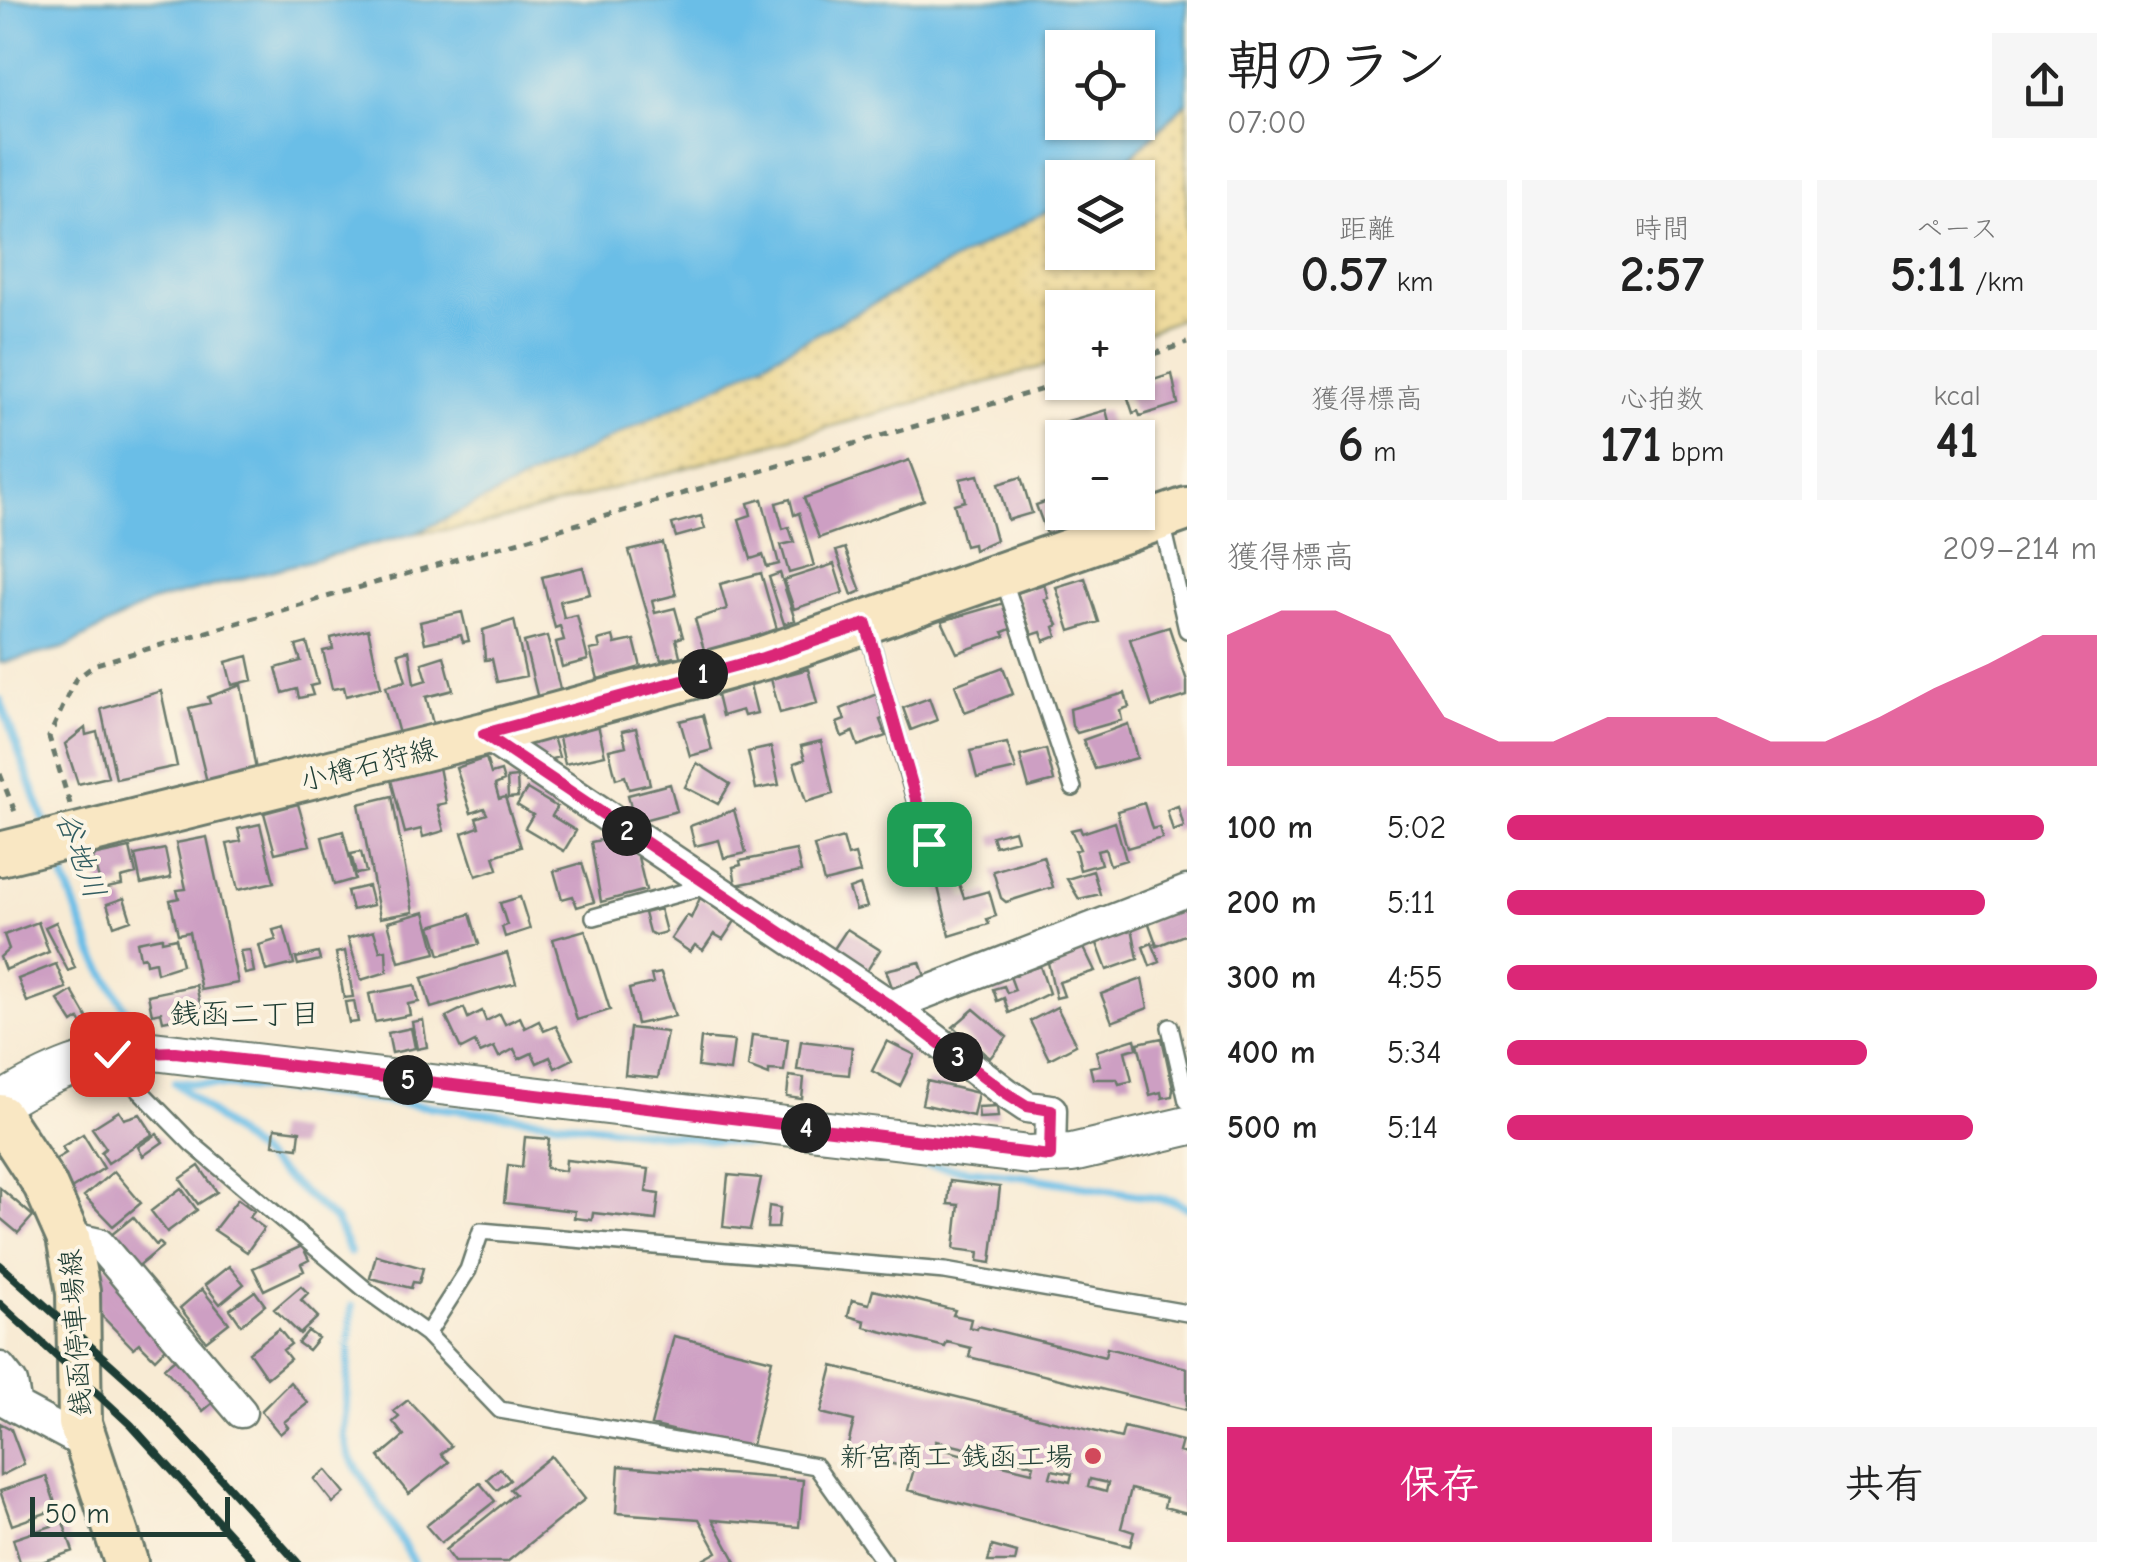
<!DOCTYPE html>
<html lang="ja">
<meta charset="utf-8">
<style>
:root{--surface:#fff;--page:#f6f6f6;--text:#222;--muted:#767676;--accent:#db2777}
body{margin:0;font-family:"Comic Neue","Klee One",sans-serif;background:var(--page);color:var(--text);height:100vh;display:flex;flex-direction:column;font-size:38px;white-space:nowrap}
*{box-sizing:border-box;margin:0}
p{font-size:32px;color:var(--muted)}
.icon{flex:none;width:55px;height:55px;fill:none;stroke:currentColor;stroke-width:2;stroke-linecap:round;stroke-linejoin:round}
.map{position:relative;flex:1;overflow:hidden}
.panel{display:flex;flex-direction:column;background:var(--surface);width:950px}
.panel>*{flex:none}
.tools{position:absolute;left:1045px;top:30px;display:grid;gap:20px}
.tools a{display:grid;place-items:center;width:110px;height:110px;border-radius:0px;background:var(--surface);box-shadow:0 2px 8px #0004;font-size:50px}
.scale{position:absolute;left:30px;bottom:25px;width:200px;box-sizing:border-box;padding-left:10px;border:5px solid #1f3d34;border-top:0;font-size:28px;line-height:35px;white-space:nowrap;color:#1f3d34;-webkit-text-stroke:8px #fcf5e5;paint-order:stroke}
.pin{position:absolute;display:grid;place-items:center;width:85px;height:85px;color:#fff;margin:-42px;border-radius:20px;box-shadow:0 5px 15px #0006}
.km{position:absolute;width:50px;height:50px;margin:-25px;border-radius:50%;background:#222;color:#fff;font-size:28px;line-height:50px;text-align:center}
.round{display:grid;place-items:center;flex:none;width:105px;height:105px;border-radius:0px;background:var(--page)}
.headline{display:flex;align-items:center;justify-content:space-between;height:170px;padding:0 40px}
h1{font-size:55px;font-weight:700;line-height:75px}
.stats{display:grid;grid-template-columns:repeat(3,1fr);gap:15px;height:170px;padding:10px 40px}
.stats div{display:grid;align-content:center;border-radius:0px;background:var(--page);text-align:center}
.stats b{font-size:50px;font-weight:700}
.stats small{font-size:28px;font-weight:400}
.stats p{font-size:28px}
.chart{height:280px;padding:20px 40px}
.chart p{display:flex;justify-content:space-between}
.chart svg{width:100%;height:180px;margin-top:10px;fill:var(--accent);opacity:.7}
.cta{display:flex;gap:20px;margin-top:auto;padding:20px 40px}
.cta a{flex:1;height:115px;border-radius:0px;background:var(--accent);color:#fff;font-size:40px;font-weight:700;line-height:115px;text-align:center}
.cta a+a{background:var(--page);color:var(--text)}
ul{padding:0 40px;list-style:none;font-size:32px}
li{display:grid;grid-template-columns:160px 120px 1fr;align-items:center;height:75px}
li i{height:25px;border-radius:12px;background:var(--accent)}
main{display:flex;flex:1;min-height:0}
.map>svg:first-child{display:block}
.sand{fill:url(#sand-dots);stroke:#868c69;stroke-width:2.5}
.water{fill:#6bbee7;stroke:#457e8e;stroke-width:2.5;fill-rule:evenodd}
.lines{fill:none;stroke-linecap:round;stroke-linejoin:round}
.stream{stroke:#6bbee7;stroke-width:8}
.building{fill:#cd9fc3;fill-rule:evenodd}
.service-casing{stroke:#6b7a6c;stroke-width:20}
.minor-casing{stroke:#6b7a6c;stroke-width:35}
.tertiary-casing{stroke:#6b7a6c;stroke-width:42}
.secondary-casing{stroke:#6b7a6c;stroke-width:48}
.path{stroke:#6b7a6c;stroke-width:5;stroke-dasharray:8 8;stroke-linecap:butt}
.service{stroke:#fff;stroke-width:15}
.minor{stroke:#fff;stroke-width:30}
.tertiary{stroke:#fff;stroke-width:38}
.secondary{stroke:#f9e7c3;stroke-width:42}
.rail{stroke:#1f3d34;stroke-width:8}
.route-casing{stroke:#fff;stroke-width:20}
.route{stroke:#db2777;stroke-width:12}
.poi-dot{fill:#d1495b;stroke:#fcf5e5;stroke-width:4}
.labels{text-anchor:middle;stroke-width:8;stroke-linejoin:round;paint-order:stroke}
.street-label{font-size:28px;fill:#1f3d34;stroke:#fcf5e5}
.poi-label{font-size:28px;fill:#1f3d34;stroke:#fcf5e5;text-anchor:end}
.water-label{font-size:30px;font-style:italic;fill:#325d61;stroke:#fcf5e5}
.neighbourhood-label{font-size:30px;fill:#1f3d34;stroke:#fcf5e5}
</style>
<main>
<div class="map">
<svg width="1187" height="1562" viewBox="0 0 1187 1562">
<defs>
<pattern id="sand-dots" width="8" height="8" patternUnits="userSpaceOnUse" patternTransform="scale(2.5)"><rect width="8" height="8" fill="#eeda9e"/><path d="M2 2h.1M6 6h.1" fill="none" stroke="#ccbc89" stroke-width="1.8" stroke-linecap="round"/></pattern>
</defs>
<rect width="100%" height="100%" fill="#fcf5e5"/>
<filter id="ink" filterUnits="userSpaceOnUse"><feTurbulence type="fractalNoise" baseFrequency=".01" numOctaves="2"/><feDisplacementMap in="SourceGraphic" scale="20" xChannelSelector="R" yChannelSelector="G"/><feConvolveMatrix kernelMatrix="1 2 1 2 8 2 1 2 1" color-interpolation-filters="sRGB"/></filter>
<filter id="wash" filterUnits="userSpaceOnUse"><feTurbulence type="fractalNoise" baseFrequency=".0048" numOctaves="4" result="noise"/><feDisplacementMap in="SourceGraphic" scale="40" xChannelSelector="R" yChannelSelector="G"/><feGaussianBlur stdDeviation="2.25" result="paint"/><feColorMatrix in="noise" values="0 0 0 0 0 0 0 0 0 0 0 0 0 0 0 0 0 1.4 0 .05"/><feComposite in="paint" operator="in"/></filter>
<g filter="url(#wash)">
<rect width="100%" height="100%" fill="#f8ebd4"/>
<!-- sand -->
<path class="sand" d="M1187 102V316L1138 336V308H1062V361L480 526 416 533 728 381 1062 203V252H1138V178L1110 177Z"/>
<!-- water -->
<path class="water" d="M0 0H1187V102L1110 177 1062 178V203L728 381 416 533 151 602 64 648 0 663ZM1062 48H1138V122H1062Z"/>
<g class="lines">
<!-- stream -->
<path class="stream" d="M0 700 47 828
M56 856 93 953 131 1019
M175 1082 299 1091 1027 1177 1174 1201 1187 1208
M176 1083 335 1220 350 1252
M352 1306 344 1435 349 1455 414 1562"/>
</g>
<g id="blocks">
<!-- building -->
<path class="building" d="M1172 374 1178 404 1140 416 1138 411 1133 413 1125 389Z
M1106 410 1113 436 1068 438 1064 422Z
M909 460 924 500 819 538 804 498Z
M978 475 996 540 974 550 973 544 965 546 954 504 965 501 960 479Z
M1021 477 1032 513 1008 520 998 484Z
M1062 496V512H1081L1085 523 1048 537 1036 505Z
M762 499 779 564 767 567 763 555 751 559 739 519 751 515 748 503Z
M790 499 794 515 799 513 814 566 789 573 781 545 794 542 789 527 783 529 776 503Z
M701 516 705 529 676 537 672 524Z
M663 543 676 595 652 601 655 613 675 608 683 637 676 639 680 656 661 660 629 551Z
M845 548 861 591 852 595 836 551Z
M834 564 843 593 794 609 784 580Z
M583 567 590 594 560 601 564 618 577 615 588 660 562 667 556 642 564 640 560 626 555 628 542 577Z
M761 573 778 633 705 653 695 619 727 609 720 584Z
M780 573 795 620 784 624 769 577Z
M1085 578 1099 622 1070 631 1056 587Z
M1044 584 1048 598 1044 599 1058 625 1054 627 1057 636 1044 641 1041 632 1032 635 1017 593Z
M1004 603 1013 628 1003 632 1005 636 957 653 942 621Z
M462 612 469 641 463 642 461 635 425 643 420 622Z
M514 620 526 676 497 682 492 659 485 660 483 630Z
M1169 627 1187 681V696L1152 707 1130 639Z
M368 629 381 687 346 696 344 687 332 689 323 651 333 649 331 638Z
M547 636 561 693 538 699 524 642Z
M613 636 615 644 634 640 641 667 598 679 590 650 600 648 598 640Z
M307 643 318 684 310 686 313 695 299 698 297 689 283 693 276 668 301 661 296 646Z
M409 650 414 684 427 680 422 663 444 656 453 690 426 697 433 724 399 734 386 686 406 681 398 653Z
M248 656 253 680 232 685 226 662Z
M1003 667 1013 694 965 712 955 685Z
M808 669 817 703 780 713 771 679Z
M241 685 256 770 207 782 189 708 210 703 208 697Z
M750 685 757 713 744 716 742 710 722 716 717 695Z
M161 691 177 766 116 779 101 709Z
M879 693 887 717 880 720 886 736 858 746 853 732 842 737 837 723 845 720 841 709Z
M1125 693 1129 707 1120 710 1122 720 1077 733 1072 726 1070 709Z
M929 698 937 720 911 730 903 708Z
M703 715 712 750 690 756 680 721Z
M1128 724 1137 758 1095 769 1083 740Z
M598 725 605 755 565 764 558 734Z
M85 728 86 735 97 732 108 777 78 784 65 744Z
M636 728 650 784 629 789 625 776 616 779 609 750 626 746 622 731Z
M553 737 559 757 541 762 522 745Z
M821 741 833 794 806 802 794 763 805 759 801 746Z
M1007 743 1016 769 977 778 970 751Z
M771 747 779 785 756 789 748 752Z
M1046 749 1054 781 1029 788 1020 756Z
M486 758 491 774 501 771 504 781 495 785 499 799 505 797 521 847 494 856 498 869 476 876 462 833 479 827 476 818 487 814 484 808 471 813 456 768Z
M697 763 730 784 718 804 685 787Z
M439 767 446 803 437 805 444 831 423 837 421 829 405 833 391 780Z
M517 777 518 797 508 798 507 778Z
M670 784 677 811 643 820 641 813 633 815 628 795Z
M527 789 557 807 552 816 576 831 564 851 525 828 533 815 517 805Z
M392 796 413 912 380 918 359 804Z
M1144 803 1152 829 1159 827 1162 838 1127 848 1117 811Z
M298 804 310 845 275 853 264 813Z
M1178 806 1184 827 1173 831 1167 810Z
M734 810 746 853 724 858 719 840 695 846 690 826Z
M1115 822 1126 860 1110 865 1105 849 1097 851 1101 864 1080 870 1075 850 1080 849 1071 830 1080 828 1082 833Z
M260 824 274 882 238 890 227 844 241 841 238 829Z
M1014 830 1017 840 995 846 992 836Z
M343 831 355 879 334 885 322 837Z
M207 837 238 983 201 990 189 932 178 934 170 900 179 898 177 890 186 889 176 843Z
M843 838 848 856 855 854 860 873 824 882 814 846Z
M606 839 607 847 622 844 623 851 636 849 646 890 601 902 591 842Z
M130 848 136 874 121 878 122 885 102 889 92 856Z
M165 849 171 878 141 884 135 855Z
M796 850 801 872 736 885 733 867 741 865 740 861Z
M361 852 366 872 356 874 351 854Z
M1043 856 1053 887 1006 902 1001 898 993 871Z
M582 863 594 902 577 907 573 896 562 899 554 871Z
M1093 871 1100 894 1079 899 1067 879Z
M958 881 964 898 989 891 996 916 987 919 989 924 950 936 938 887Z
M860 885 867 907 856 910 849 889Z
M368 886 373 905 352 910 347 891Z
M520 897 530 929 505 937 502 927 507 925 500 903Z
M124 898 131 920 114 926 107 904Z
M700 898 735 921 723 939 714 934 703 950 695 945 690 952 671 939 687 915 691 918Z
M1187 907V934L1157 946 1148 921Z
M660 909 666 932 655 935 649 932 644 913Z
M425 912 436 953 399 962 388 922Z
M470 914 479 944 440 955 431 926Z
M38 922 49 952 5 970 0 957 9 949 4 935Z
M56 922 75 968 68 971 45 927Z
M284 927 294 964 266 971 259 945 276 940 273 930Z
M1132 927 1138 959 1107 970 1096 941Z
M847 929 880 950 865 974 832 952Z
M585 930 610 1010 577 1020 553 939Z
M374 931 380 951 386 950 387 972 361 980 348 938Z
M162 937V941L176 938 182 965 157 973 155 962 146 964 145 957 140 958 137 942Z
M1152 943 1160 962 1150 966 1143 947Z
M1083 946 1095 971 1059 982 1064 996 1056 998 1047 958Z
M250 950 254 972 245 974 240 951Z
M345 951 353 997 344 998 336 953Z
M318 953 320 960 298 965 296 958Z
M507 953 516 983 431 1008 422 978Z
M920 962 927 982 894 993 886 970Z
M56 964 66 988 27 1002 18 979Z
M1040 966 1049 993 1009 1013 1004 998 997 1001 993 989 1004 986 1007 993 1015 990 1008 971 1018 968 1020 973Z
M661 973 675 1016 637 1024 629 989 653 983 651 975Z
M1142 979 1148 1008 1112 1022 1101 994Z
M196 985 202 1013 163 1021 161 1012 152 1014 148 995Z
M415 985 419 1002 408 1004 410 1015 375 1022 369 994Z
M72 991 92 1026 85 1030 79 1019 73 1023 58 1000Z
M354 1001 358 1022 349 1023 345 1002Z
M1057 1007 1076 1045 1049 1059 1030 1021Z
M464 1008 468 1018 482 1011 486 1021 500 1014 505 1024 520 1017 525 1028 539 1021 544 1031 556 1026 573 1059 555 1068 550 1057 537 1063 532 1053 519 1059 514 1049 499 1057 494 1047 480 1053 475 1042 461 1049 446 1017Z
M974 1009 1007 1037 990 1058 953 1027Z
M423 1020 427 1047 417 1049 412 1022Z
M411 1028 415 1048 392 1053 388 1033Z
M630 1028 667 1032 658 1078 625 1075Z
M752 1035 788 1039 784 1071 769 1070V1075L748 1067Z
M701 1038 734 1041 730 1071 698 1067Z
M1162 1038 1173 1089 1172 1096 1162 1098 1161 1092 1150 1095 1138 1043Z
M1135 1039 1137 1048 1125 1051 1132 1081 1119 1084 1117 1079H1093L1090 1067 1100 1065 1096 1051Z
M801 1041 852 1047 849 1075 797 1070Z
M887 1041 915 1055 900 1086 872 1071Z
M789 1076 804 1078 802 1099 787 1097Z
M927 1081 978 1093 973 1116 922 1104Z
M997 1106 998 1117 979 1118 978 1107Z
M119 1111 124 1119 140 1114 153 1134 108 1163 101 1152 106 1148 92 1128Z
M275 1128 300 1131 298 1148 273 1145Z
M83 1134 104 1168 71 1189 53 1161 66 1153 62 1147Z
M157 1134 163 1142 143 1156 138 1147Z
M525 1137 549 1139 546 1168 565 1171 566 1160 649 1169 646 1192 659 1194 656 1220 593 1213 592 1220 574 1218 575 1211 504 1203 508 1165 522 1167Z
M199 1166 217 1192 198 1204 180 1179Z
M114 1171 141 1203 113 1226 84 1196Z
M728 1175 761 1178 750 1230 723 1227Z
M950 1181 1000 1187 991 1263 978 1261 979 1252 954 1249 959 1205 948 1204Z
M0 1188 33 1216 18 1233 0 1218Z
M181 1188 197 1210 167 1232 151 1211Z
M238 1199 254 1211 249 1217 264 1228 247 1252 214 1230Z
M769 1206 780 1208 778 1228H767Z
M133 1217 156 1245 159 1242 163 1246 136 1268 110 1236Z
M302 1246 309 1260 301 1264 304 1271 264 1290 253 1268Z
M376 1255 423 1268 419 1283 413 1282 411 1288 370 1278Z
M107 1264 169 1345 155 1359 139 1343 133 1348 98 1312 97 1272Z
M229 1266 244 1284 220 1304 205 1285Z
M301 1286 308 1293 301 1300 318 1317 300 1334 274 1309Z
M202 1289 229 1323 206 1341 180 1308Z
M873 1290 955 1310 953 1315 971 1319 969 1327 977 1329 978 1326 1105 1357 1107 1348 1187 1368V1410L969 1357 971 1348 947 1342 945 1347 864 1327 865 1321 848 1316 852 1300 869 1304Z
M255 1291 265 1305 241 1325 230 1309Z
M279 1329 291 1344 283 1350 290 1359 267 1378 249 1352Z
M308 1331 318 1338 308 1350 298 1343Z
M674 1336 772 1360 751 1449 651 1425Z
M180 1355 216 1400 203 1411 164 1368Z
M833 1366 1121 1438 1124 1427 1182 1441 1179 1452 1187 1454V1513L1164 1507 1166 1498 1131 1489 1121 1528 1134 1532 1130 1546 908 1490 914 1469 846 1453 854 1421 821 1413ZM936 1441 977 1451 975 1458 934 1447ZM992 1454 1034 1465 1032 1472 990 1462ZM1052 1470 1072 1474 1070 1482 1050 1477ZM1090 1479 1108 1483 1106 1492 1088 1487Z
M290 1382 308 1403 284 1422 288 1427 280 1434 261 1411Z
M408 1400 451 1446 441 1454 449 1462 409 1494 379 1457 404 1436 393 1422 399 1417 394 1411Z
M0 1423 11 1429 24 1464 0 1476Z
M551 1456 585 1499 507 1562H454L445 1550 515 1494 510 1489Z
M619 1466 803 1480 799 1527 713 1520 736 1562H699L717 1552 699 1519 616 1513Z
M500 1468 510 1480 497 1490 487 1479Z
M326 1470 345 1493 333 1503 314 1479Z
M46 1476 57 1509 12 1525 0 1491Z
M480 1483 495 1501 441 1543 426 1526Z
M63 1522 73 1551 42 1562H20L13 1539Z
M992 1546 1017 1553 1015 1562H988Z"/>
</g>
</g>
<g filter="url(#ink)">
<use href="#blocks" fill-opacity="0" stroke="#6b7a6c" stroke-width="2.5"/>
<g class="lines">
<!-- service casing -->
<g class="service-casing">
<path id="service" d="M1162 522 1187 630
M1003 578 1073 788
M866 624 932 860
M594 917 709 885
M1170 1027 1187 1101
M108 1058 191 1143 366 1290 427 1334 500 1410 816 1466 884 1562
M427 1334 468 1270 481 1231 945 1271 1187 1313"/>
</g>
<!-- minor casing -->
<g class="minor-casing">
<path id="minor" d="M484 734 891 1006 1006 1093 1027 1107 1051 1110 1050 1156
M891 1006 1187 891
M68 1237 99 1244 241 1412
M0 1368 12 1383 16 1407
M0 1398 84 1443"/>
</g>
<!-- tertiary casing -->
<g class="tertiary-casing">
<path id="tertiary" d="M0 1103C48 1073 95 1052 153 1051L1029 1155 1072 1153 1187 1126"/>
</g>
<!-- secondary casing -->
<g class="secondary-casing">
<path id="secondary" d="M0 854 484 734 763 658 1187 509
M0 1116 45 1185 68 1237 78 1292 80 1423 126 1562"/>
</g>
<!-- path -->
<path class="path" d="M1138 359 1187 343
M0 774 17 817
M70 804 49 737 75 680 96 664 1067 382"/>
<!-- service -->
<use href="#service" class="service"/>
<!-- minor -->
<use href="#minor" class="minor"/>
<!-- tertiary -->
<use href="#tertiary" class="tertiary"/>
<!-- secondary -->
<use href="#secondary" class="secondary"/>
<!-- rail -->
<path class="rail" d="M0 1265 146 1396 297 1562
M0 1304 131 1425 255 1562"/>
</g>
</g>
<g class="lines" filter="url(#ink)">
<!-- route casing -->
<g class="route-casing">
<path id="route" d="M112 1054 175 1052 1050 1156 1051 1110 1027 1106 1006 1093 890 1006 484 734 763 658 866 624 929 844"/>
</g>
<!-- route -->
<use href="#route" class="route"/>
</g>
<!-- markers -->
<circle class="poi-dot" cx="1093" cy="1456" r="10"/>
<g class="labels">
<!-- street labels -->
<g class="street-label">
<text transform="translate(368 764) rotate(-14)" y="10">小樽石狩線</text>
<text transform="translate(75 1333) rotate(-94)" y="10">銭函停車場線</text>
</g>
<!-- poi labels -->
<g class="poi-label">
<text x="1073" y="1466">新宮商工 銭函工場</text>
</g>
<!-- water labels -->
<g class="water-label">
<text transform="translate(81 855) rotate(70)" y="10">谷地川</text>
</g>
<!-- neighbourhood labels -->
<g class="neighbourhood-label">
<text x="245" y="1024">銭函二丁目</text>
</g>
</g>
</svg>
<div class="tools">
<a><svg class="icon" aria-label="locate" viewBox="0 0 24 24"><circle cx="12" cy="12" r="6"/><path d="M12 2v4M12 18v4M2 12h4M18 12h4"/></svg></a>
<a><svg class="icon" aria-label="layers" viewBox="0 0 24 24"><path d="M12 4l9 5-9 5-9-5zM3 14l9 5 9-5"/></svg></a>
<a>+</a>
<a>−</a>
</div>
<div class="scale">50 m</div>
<div class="pin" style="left:929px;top:844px;background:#1e9e55"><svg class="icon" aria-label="arrive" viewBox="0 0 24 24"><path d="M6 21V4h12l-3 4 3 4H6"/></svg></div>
<div class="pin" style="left:112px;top:1054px;background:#d93025"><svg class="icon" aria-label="check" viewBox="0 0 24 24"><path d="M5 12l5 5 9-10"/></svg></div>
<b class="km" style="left:703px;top:674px">1</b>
<b class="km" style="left:627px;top:831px">2</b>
<b class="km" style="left:958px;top:1057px">3</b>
<b class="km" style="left:806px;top:1128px">4</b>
<b class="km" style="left:408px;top:1080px">5</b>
</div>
<section class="panel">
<div class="headline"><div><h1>朝のラン</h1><p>07:00</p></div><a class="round"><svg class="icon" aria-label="share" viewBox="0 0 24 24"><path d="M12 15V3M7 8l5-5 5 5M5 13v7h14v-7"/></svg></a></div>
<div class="stats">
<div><p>距離</p><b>0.57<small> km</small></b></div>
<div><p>時間</p><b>2:57</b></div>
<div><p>ペース</p><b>5:11<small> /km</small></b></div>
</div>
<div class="stats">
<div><p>獲得標高</p><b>6<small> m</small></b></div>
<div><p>心拍数</p><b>171<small> bpm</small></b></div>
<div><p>kcal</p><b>41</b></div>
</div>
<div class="chart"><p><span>獲得標高</span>209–214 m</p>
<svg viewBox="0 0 160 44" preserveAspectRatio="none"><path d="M0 44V12L10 6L20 6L30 12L40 32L50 38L60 38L70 32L80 32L90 32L100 38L110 38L120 32L130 25L140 19L150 12L160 12V44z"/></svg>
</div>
<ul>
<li><b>100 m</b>5:02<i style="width:91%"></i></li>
<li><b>200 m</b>5:11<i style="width:81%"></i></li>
<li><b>300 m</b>4:55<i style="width:100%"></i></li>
<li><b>400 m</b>5:34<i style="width:61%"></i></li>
<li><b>500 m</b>5:14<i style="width:79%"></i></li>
</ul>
<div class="cta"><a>保存</a><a>共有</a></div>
</section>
</main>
